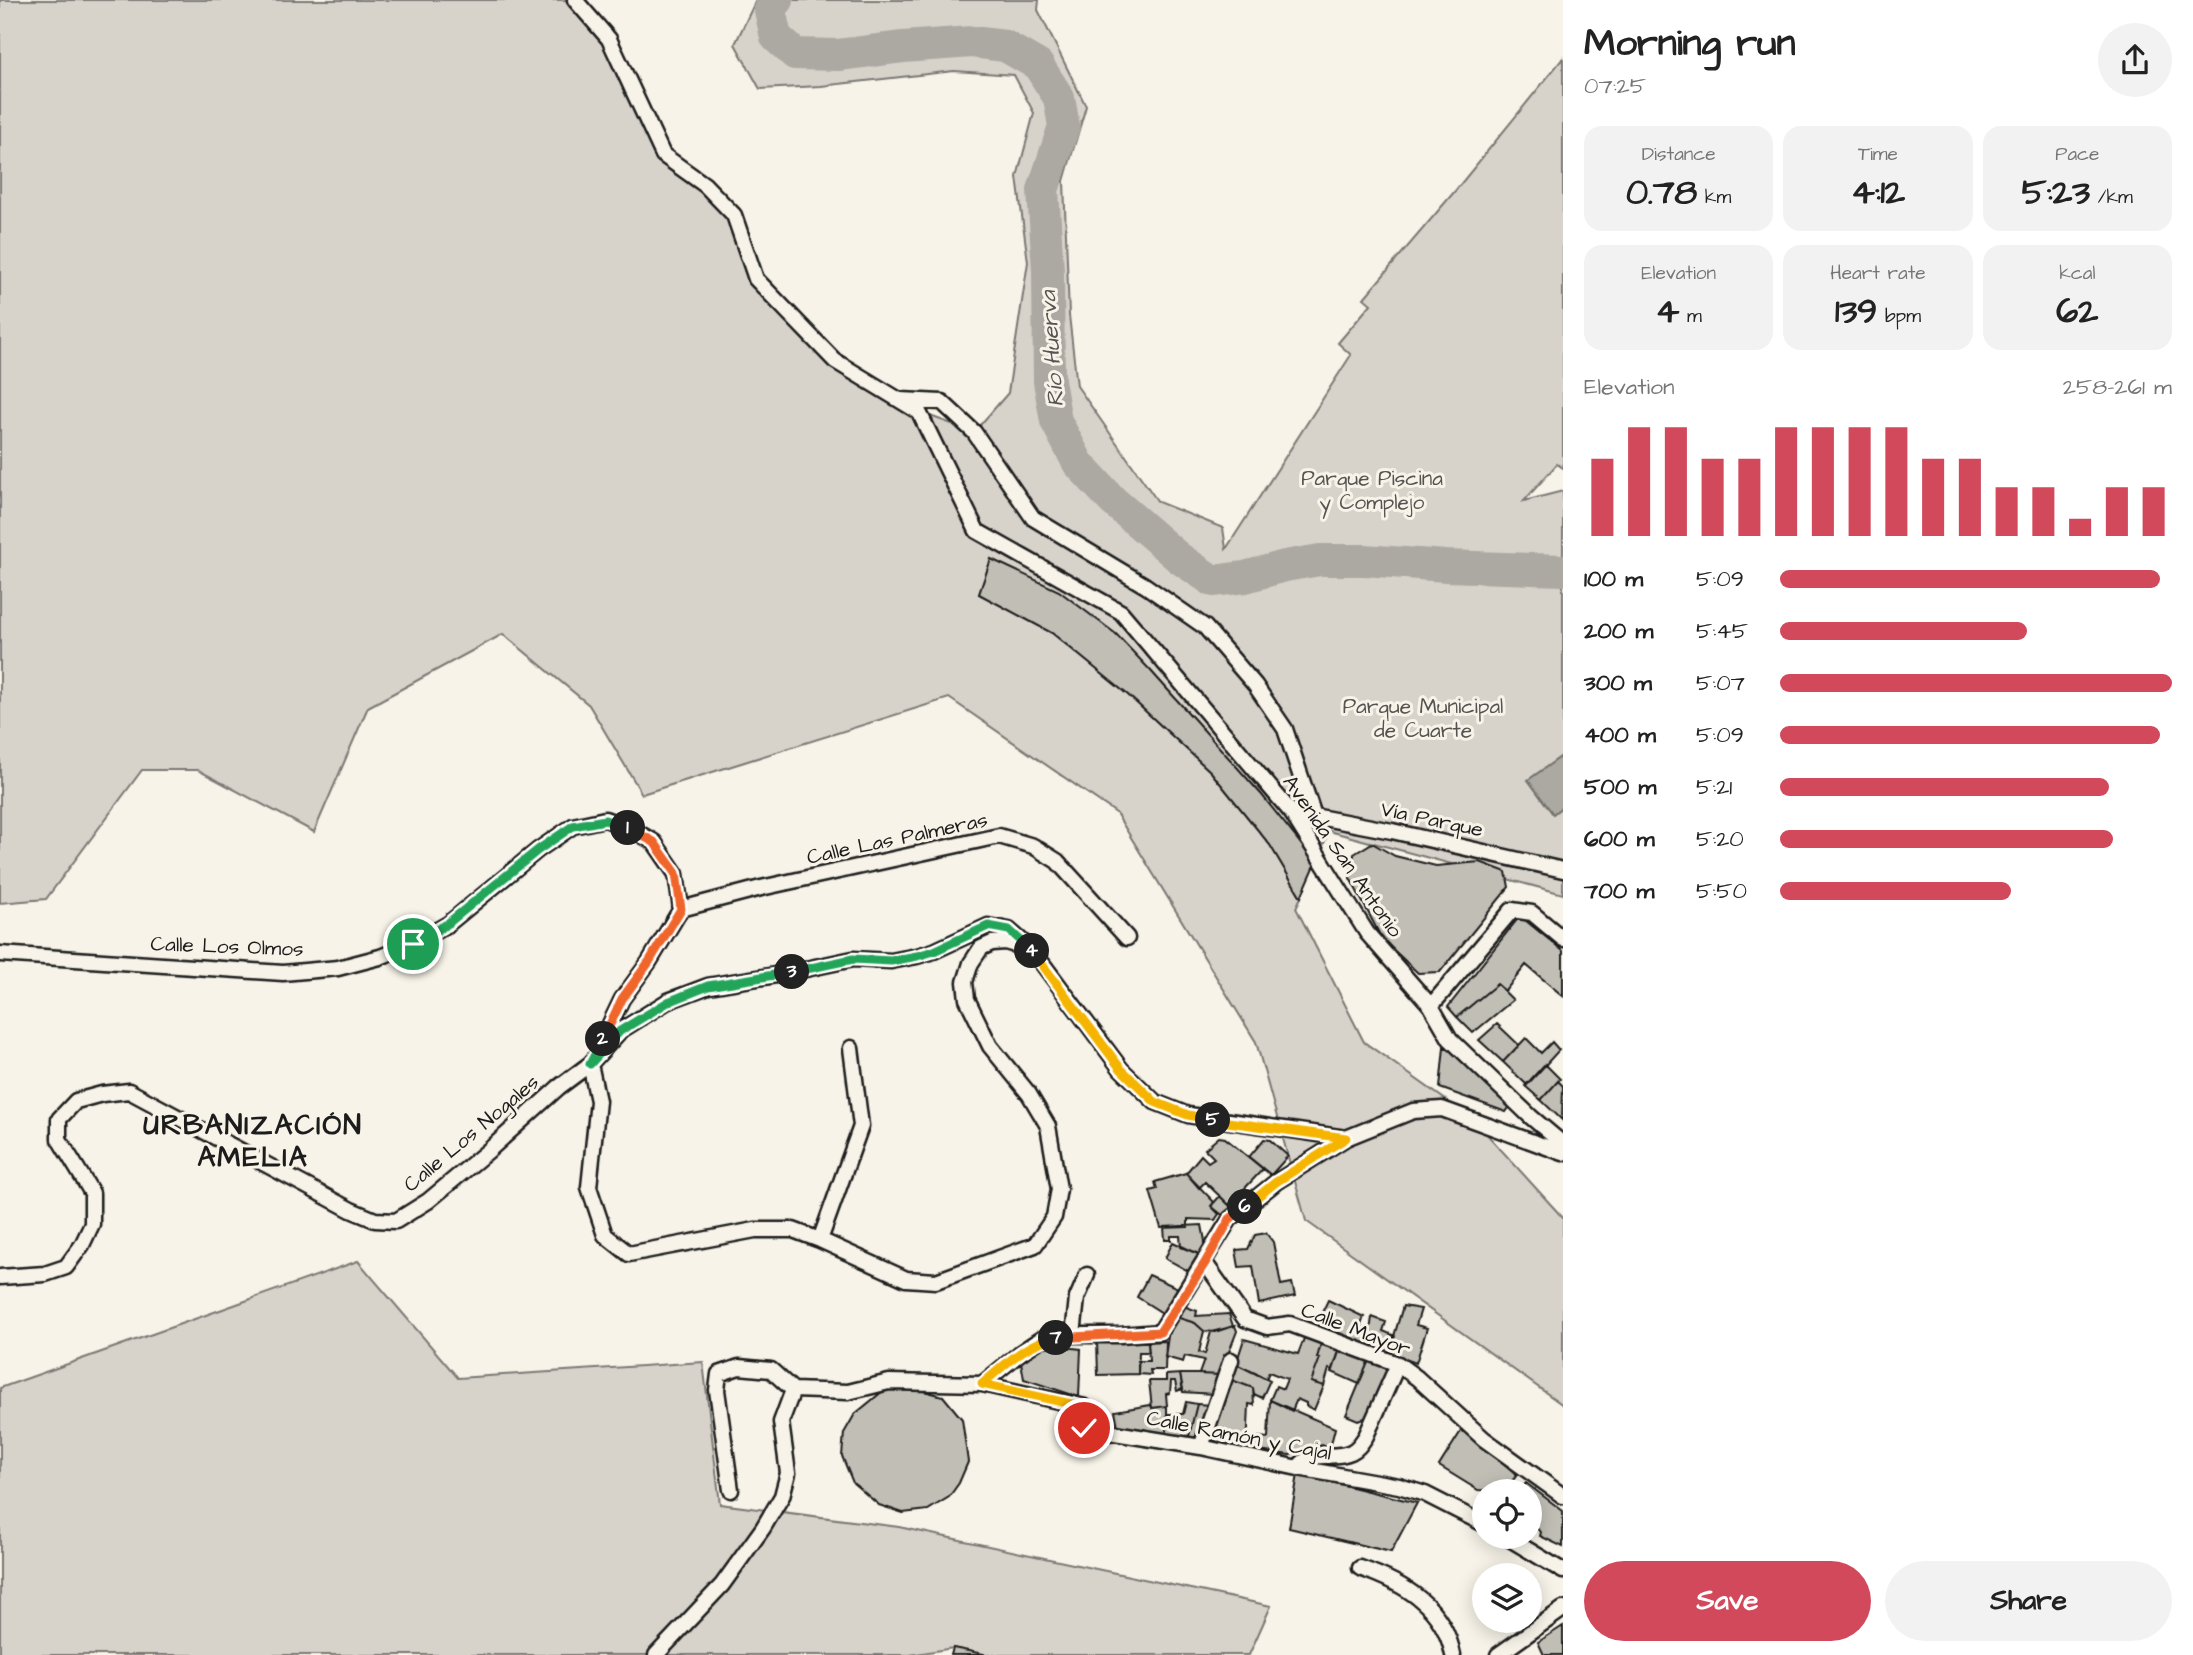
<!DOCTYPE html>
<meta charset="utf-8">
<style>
:root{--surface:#fff;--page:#f2f2f2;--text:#222;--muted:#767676;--accent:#d1495b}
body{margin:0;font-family:"Architects Daughter",sans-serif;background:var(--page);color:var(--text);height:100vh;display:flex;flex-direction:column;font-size:26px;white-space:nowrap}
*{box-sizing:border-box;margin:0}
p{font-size:23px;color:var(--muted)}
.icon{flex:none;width:38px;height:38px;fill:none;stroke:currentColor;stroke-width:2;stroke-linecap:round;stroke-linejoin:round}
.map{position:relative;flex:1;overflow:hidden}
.drawer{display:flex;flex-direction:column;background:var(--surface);width:630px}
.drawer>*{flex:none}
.controls{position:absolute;left:1472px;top:1479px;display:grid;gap:14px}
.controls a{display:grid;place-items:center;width:70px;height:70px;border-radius:50%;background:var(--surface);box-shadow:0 4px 18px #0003;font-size:35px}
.pin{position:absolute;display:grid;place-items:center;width:60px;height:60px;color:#fff;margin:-30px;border:4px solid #fff;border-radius:50%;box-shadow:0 2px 7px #0007}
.km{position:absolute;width:35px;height:35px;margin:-18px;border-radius:50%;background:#222;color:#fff;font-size:19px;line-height:35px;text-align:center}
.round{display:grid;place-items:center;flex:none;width:74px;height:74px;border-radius:37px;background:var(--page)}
.head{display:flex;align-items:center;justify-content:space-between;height:119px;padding:0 21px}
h1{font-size:38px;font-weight:800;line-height:52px}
.figures{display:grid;grid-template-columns:repeat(3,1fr);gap:10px;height:119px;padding:7px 21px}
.figures div{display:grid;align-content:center;border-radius:18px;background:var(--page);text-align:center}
.figures b{font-size:35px;font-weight:800}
.figures small{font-size:19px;font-weight:400}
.figures p{font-size:19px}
.chart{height:196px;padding:14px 21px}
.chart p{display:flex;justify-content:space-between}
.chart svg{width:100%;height:126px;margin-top:7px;stroke:var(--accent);stroke-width:6}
.cta{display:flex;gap:14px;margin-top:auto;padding:14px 21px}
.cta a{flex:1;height:80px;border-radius:42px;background:var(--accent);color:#fff;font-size:28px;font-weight:800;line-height:80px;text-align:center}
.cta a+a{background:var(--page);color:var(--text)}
ul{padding:0 21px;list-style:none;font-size:23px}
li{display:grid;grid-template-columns:112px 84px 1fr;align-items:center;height:52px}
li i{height:18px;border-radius:9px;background:var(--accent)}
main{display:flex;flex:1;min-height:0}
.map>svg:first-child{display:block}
.green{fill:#d7d3cb;stroke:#7a7874;stroke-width:2}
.water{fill:#aca9a2;stroke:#72716c;stroke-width:2}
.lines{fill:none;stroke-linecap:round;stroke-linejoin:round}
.river{stroke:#aca9a2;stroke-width:32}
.building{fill:#c0beb5;stroke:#1c1c1c;stroke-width:2}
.street-casing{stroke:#1c1c1c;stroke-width:19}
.street{stroke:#f7f3e8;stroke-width:14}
.split-1-casing{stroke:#fff;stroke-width:14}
.split-2-casing{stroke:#fff;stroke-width:14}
.split-3-casing{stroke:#fff;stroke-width:14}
.split-4-casing{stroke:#fff;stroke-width:14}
.split-5-casing{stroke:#fff;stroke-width:14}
.split-6-casing{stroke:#fff;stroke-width:14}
.split-7-casing{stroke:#fff;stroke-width:14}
.split-8-casing{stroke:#fff;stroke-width:14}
.split-1{stroke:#22a559;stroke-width:9}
.split-2{stroke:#f0652b;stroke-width:9}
.split-3{stroke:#22a559;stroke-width:9}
.split-4{stroke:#22a559;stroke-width:9}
.split-5{stroke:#f5b400;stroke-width:9}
.split-6{stroke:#f5b400;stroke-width:9}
.split-7{stroke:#f0652b;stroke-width:9}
.split-8{stroke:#f5b400;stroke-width:9}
.labels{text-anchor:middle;stroke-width:6;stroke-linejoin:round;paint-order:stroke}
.park-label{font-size:21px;fill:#545351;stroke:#f7f3e8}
.street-label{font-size:21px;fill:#1c1c1c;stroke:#f7f3e8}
.water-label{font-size:23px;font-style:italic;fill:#565452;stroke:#f7f3e8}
.district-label{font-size:28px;font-weight:bold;letter-spacing:2px;fill:#1c1c1c;stroke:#f7f3e8}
</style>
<main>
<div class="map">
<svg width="1563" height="1655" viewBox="0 0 1563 1655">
<rect width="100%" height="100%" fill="#f7f3e8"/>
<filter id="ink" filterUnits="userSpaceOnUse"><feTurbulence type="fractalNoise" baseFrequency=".0143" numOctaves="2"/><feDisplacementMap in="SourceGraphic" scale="14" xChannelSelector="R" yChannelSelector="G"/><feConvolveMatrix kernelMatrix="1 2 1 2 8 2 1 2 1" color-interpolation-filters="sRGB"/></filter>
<g filter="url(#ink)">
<!-- green -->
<path class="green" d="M0 0H586L609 39 663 155 734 215 756 280 835 361 919 412 974 432 1008 393 1028 262 1017 177 1034 113 1014 75 954 71 821 86 760 89 735 44 756 0H1039L1038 10 1086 106 1064 181 1069 315 1077 386 1158 502 1223 528 1226 549 1351 355 1338 343 1371 304 1364 298 1455 191 1563 58V468L1557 464 1524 501 1563 491V894L1329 831 1316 863 1261 794 1150 670 991 560 979 594 1052 633 1128 695 1211 772 1270 845 1301 897 1296 908 1364 1042 1474 1120 1563 1218V1405L1306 1221 1256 1042 1116 813 949 698 642 794 589 705 503 634 368 707 314 832 198 770H142L46 899 0 903Z
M358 1261 458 1378 703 1362 720 1504 899 1527 1271 1606 1249 1655H984L953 1648 910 1655H0V1388Z"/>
<!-- water -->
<path class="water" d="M1563 755V806L1553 814 1528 780Z"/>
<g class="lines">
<!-- river -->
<path class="river" d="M778 0 770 10 776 37 795 54 838 55 903 47 972 42 1005 46 1038 65 1059 98 1064 126 1043 190 1048 271 1049 381 1056 421 1078 463 1113 501 1179 558 1213 581 1245 577 1285 566 1320 560H1364L1446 566 1563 570"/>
</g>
<!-- building -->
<path class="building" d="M991 559 1059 591 1116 634 1150 670 1261 794 1316 863 1301 897 1270 845 1211 772 1128 695 1052 633 979 594Z
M1372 843 1395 856 1436 866 1480 862 1506 872 1509 887 1440 972 1418 973 1382 939 1350 878 1354 854Z
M1520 916 1563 951V996L1526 965 1505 991 1497 984 1457 1017 1448 1007Z
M1497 984 1513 1000 1473 1033 1457 1017Z
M1497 1024 1519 1045 1503 1062 1479 1040Z
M1526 1038 1541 1053 1552 1042 1559 1050 1527 1085 1503 1062Z
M1444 1047 1458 1055 1513 1102 1506 1112 1440 1088Z
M1545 1064 1560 1079 1541 1100 1525 1086Z
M1558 1081 1563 1086 1562 1120 1541 1100Z
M1219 1137 1225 1138 1263 1169 1229 1205 1205 1182 1199 1188 1186 1173 1201 1155 1208 1162 1214 1158 1205 1149Z
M1264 1139 1270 1140 1288 1156 1271 1175 1249 1157Z
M1186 1173 1214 1202 1211 1206 1219 1214 1215 1220 1188 1219V1227L1161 1228 1150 1191 1157 1189 1155 1182Z
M1220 1196 1235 1211 1226 1218 1211 1206Z
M1202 1225 1205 1241 1203 1256 1181 1247 1180 1236H1171V1240H1165L1164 1227Z
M1266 1233 1273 1242 1281 1285 1292 1283 1295 1296 1259 1304 1253 1266 1239 1267 1236 1250 1248 1249 1255 1235Z
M1173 1242 1203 1256 1192 1273 1165 1258Z
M1149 1275 1180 1289 1164 1314 1137 1297Z
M1328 1300 1364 1317 1360 1326 1371 1330 1368 1346 1317 1323Z
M1181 1305 1197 1311 1196 1316 1229 1314 1233 1326 1215 1332 1204 1331 1195 1323 1176 1317Z
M1403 1306 1421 1309 1416 1325 1427 1328 1416 1363 1389 1353Z
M1176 1317 1195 1323 1204 1331 1199 1352 1205 1354 1211 1332 1235 1326 1237 1331 1220 1375 1199 1374 1204 1360 1185 1356 1183 1362 1165 1357 1169 1329Z
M1372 1317 1386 1322 1383 1331 1395 1336 1389 1353 1368 1346Z
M1305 1336 1322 1340 1317 1358H1320L1311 1382 1324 1386 1314 1410 1306 1406V1403L1297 1399 1292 1411 1270 1400 1276 1386 1283 1389 1287 1379 1269 1372 1266 1379 1236 1364 1244 1339 1298 1354Z
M1097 1340 1148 1342 1149 1352H1139L1138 1374 1098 1375Z
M1322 1340 1341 1346 1333 1370 1329 1369 1324 1386 1311 1382 1320 1358H1317Z
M1166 1341 1165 1370H1150L1151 1375 1138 1374V1361H1149L1148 1342Z
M1055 1346 1081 1349 1079 1397 1024 1379 1021 1362 1040 1347Z
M1340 1348 1369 1360 1359 1384 1332 1372Z
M1369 1360 1390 1369 1369 1417 1358 1420 1346 1415Z
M1236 1364 1270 1380 1262 1398 1254 1394 1253 1388 1229 1379Z
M1180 1374 1183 1389 1177 1391 1175 1381H1171L1170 1393 1166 1394 1167 1406 1152 1408 1149 1381H1166V1375Z
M1180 1374H1199L1220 1375 1214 1394 1183 1392Z
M1229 1379 1253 1388 1254 1405 1249 1404 1247 1450 1208 1439Z
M909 1387 943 1396 962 1419 968 1462 959 1483 949 1497 928 1510 903 1513 879 1505 853 1483 842 1456 844 1433 855 1414 883 1391Z
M1270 1400 1335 1428 1330 1448 1322 1445 1290 1455 1257 1451 1259 1437 1268 1438Z
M1186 1402 1197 1404 1188 1440 1167 1438V1414H1183Z
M1197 1404 1210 1405 1197 1442 1188 1440Z
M1151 1405 1152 1408 1167 1406V1438L1118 1427 1115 1411Z
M1463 1428 1517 1475 1504 1491 1478 1490 1439 1466Z
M1298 1474 1417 1503 1391 1552 1289 1528Z
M1526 1483 1563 1511V1547L1540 1536 1541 1532 1530 1523V1491H1520Z
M1563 1626V1655H1544L1538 1642Z
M953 1648 984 1654V1655H951Z"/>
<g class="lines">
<!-- street casing -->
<g class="street-casing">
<path id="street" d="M575 0 609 39 663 155 705 185 734 215 756 279 835 361 919 412 977 531 1121 612 1291 812 1367 933 1431 1006 1450 1039 1531 1117 1563 1144
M901 400 942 402 974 432 1033 518 1146 586 1205 627 1255 685 1285 729 1314 816
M1308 815 1392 831 1563 870
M681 909 761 888 999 836 1033 846 1057 861 1127 938
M0 954 283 973 338 968 380 957 413 944 448 924 538 850 573 826 605 819 630 828 654 842 676 874 681 909 649 962 622 999 599 1047
M1431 1006 1512 910 1532 913 1563 939
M590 1064 598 1101 589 1187 605 1235 629 1254 755 1230H793L820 1240 906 1279 936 1281 1035 1245 1054 1217 1059 1189 1048 1126 1029 1094 990 1046 967 999 965 982 971 963 981 948 992 943 1005 942 1025 948
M820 1240 861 1126 851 1048
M1205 1263 1245 1319 1267 1327 1290 1324 1398 1364 1417 1378 1484 1439 1563 1496
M0 1277 45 1274 66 1267 82 1245 92 1224V1193L59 1139V1119L76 1101 102 1094 129 1091 351 1210 375 1220 396 1221 428 1201 488 1151 559 1087 590 1064 620 1031 668 1001 708 986 782 974 853 959 891 961 917 956 934 951 988 926 1009 930 1033 951 1121 1069 1155 1102 1188 1115 1346 1138 1413 1111 1442 1109 1563 1153
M1073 1335 1077 1298 1087 1275
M982 1384 1020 1353 1041 1339 1073 1335H1120L1160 1332 1230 1219 1276 1182 1346 1138
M793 1390 848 1392 889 1382 982 1384 1085 1407 1084 1428 1201 1447 1298 1468 1399 1486 1425 1494 1484 1524
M1201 1447 1231 1360
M1298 1468C1312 1448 1332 1461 1351 1452 1358 1449 1362 1442 1366 1436L1398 1364
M731 1490 717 1390 719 1374 739 1367 771 1370 793 1390
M1505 1536 1563 1571
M1360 1568C1404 1583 1444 1606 1453 1655
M656 1655 722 1585 763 1528 782 1496 788 1473 781 1422 793 1390
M1498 1655 1563 1609"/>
</g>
<!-- street -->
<use href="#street" class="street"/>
</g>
</g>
<g class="lines" filter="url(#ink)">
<!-- split-1 casing -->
<g class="split-1-casing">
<path id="split-1" d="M413 944 447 924 538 850 573 826 605 820 628 828"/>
</g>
<!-- split-2 casing -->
<g class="split-2-casing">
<path id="split-2" d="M603 1039 622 999 649 962 681 909 676 873 654 842 628 828"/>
</g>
<!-- split-3 casing -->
<g class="split-3-casing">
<path id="split-3" d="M603 1039 590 1064 620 1031 668 1002 708 986 792 972"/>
</g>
<!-- split-4 casing -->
<g class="split-4-casing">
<path id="split-4" d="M792 972 853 959 891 961 917 956 934 951 988 926 1009 930 1032 951"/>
</g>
<!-- split-5 casing -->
<g class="split-5-casing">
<path id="split-5" d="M1032 951 1121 1069 1155 1102 1188 1115 1213 1120"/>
</g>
<!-- split-6 casing -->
<g class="split-6-casing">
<path id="split-6" d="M1213 1120 1346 1138 1276 1182 1245 1207"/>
</g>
<!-- split-7 casing -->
<g class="split-7-casing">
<path id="split-7" d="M1056 1338 1160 1332 1205 1263 1230 1219 1245 1207"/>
</g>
<!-- split-8 casing -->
<g class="split-8-casing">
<path id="split-8" d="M1056 1338C1027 1341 1004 1366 982 1384L1085 1407 1084 1428"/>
</g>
<!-- split-1 -->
<use href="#split-1" class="split-1"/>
<!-- split-2 -->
<use href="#split-2" class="split-2"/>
<!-- split-3 -->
<use href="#split-3" class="split-3"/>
<!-- split-4 -->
<use href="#split-4" class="split-4"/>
<!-- split-5 -->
<use href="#split-5" class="split-5"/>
<!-- split-6 -->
<use href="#split-6" class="split-6"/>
<!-- split-7 -->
<use href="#split-7" class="split-7"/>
<!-- split-8 -->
<use href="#split-8" class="split-8"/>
</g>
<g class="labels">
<!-- park labels -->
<g class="park-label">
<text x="1372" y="485">Parque Piscina<tspan x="1372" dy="24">y Complejo</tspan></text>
<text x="1423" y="713">Parque Municipal<tspan x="1423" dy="24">de Cuarte</tspan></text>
</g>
<!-- street labels -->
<g class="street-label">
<text transform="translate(1432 819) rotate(12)" y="7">Vía Parque</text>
<text transform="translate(897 838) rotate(-12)" y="7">Calle Las Palmeras</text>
<text transform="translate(1343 856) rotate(55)" y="7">Avenida San Antonio</text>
<text transform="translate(227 946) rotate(2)" y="7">Calle Los Olmos</text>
<text transform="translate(471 1133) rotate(-40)" y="7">Calle Los Nogales</text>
<text transform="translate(1356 1329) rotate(21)" y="7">Calle Mayor</text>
<text transform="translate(1239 1435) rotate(11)" y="7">Calle Ramón y Cajal</text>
</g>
<!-- water labels -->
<g class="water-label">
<text transform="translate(1051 349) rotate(-94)" y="8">Río Huerva</text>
</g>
<!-- district labels -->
<g class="district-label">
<text x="253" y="1134">URBANIZACIÓN<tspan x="253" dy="32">AMELIA</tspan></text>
</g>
</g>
</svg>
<div class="controls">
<a><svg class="icon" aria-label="locate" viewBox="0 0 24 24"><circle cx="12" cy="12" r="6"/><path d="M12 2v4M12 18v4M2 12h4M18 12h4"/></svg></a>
<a><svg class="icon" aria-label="layers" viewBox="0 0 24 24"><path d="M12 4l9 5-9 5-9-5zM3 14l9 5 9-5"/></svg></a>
</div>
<div class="pin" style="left:413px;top:944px;background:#1e9e55"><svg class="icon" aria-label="arrive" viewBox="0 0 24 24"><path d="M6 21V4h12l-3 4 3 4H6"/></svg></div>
<div class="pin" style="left:1084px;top:1428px;background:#d93025"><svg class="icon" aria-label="check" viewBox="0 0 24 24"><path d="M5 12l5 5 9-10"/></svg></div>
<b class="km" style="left:628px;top:828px">1</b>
<b class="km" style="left:603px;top:1039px">2</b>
<b class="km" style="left:792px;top:972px">3</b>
<b class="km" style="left:1032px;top:951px">4</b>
<b class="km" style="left:1213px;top:1120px">5</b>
<b class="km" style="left:1245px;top:1207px">6</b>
<b class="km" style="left:1056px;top:1338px">7</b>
</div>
<section class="drawer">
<div class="head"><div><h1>Morning run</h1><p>07:25</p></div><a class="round"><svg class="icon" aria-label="share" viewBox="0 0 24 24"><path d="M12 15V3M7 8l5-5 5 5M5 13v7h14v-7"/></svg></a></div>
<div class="figures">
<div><p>Distance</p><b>0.78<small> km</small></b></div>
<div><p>Time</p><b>4:12</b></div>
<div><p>Pace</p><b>5:23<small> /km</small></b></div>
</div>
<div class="figures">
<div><p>Elevation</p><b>4<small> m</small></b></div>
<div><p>Heart rate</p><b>139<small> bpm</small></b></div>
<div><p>kcal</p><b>62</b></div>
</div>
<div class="chart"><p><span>Elevation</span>258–261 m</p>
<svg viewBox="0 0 160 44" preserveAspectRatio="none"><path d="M5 44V17M15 44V6M25 44V6M35 44V17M45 44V17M55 44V6M65 44V6M75 44V6M85 44V6M95 44V17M105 44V17M115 44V27M125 44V27M135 44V38M145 44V27M155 44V27"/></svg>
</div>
<ul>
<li><b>100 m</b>5:09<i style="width:97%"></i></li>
<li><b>200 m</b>5:45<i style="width:63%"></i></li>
<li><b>300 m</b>5:07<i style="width:100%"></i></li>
<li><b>400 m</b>5:09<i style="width:97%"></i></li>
<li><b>500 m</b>5:21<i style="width:84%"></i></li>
<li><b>600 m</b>5:20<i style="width:85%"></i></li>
<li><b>700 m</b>5:50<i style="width:59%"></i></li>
</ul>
<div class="cta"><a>Save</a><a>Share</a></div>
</section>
</main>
